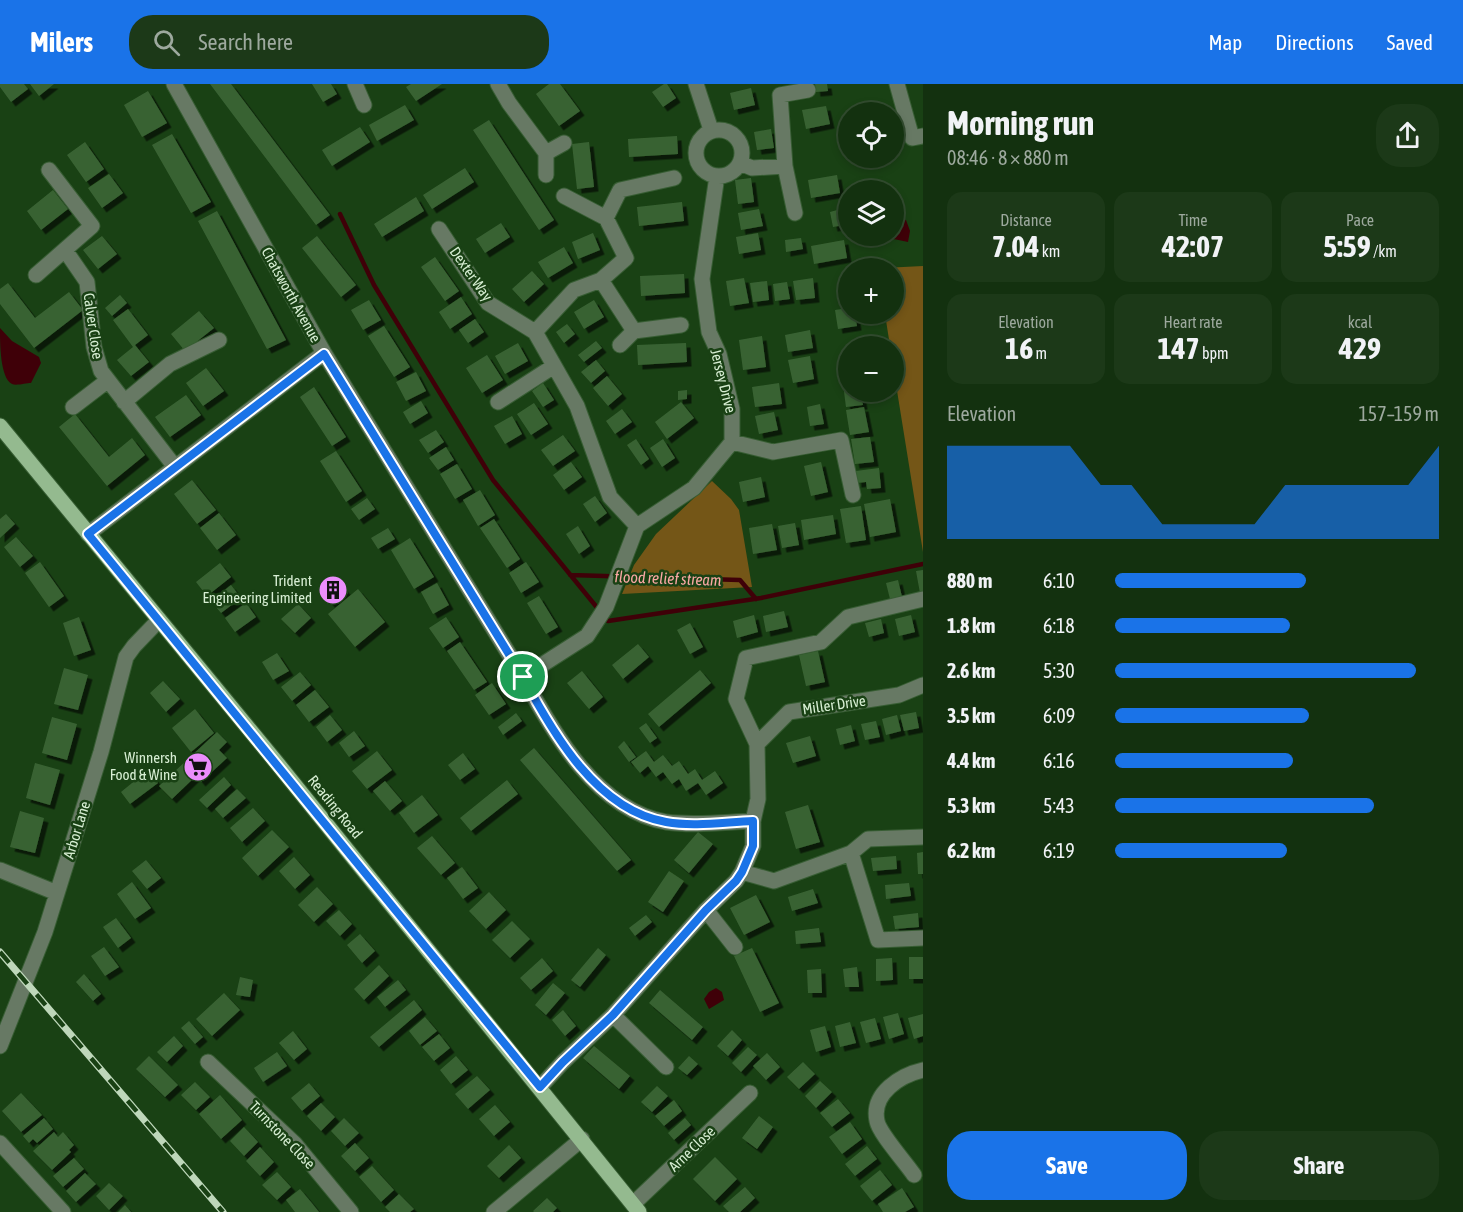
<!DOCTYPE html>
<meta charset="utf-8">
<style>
:root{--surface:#13310f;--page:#1c3918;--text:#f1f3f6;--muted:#9da99e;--line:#324c2f;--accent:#1a73e8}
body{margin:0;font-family:"Asap Condensed",sans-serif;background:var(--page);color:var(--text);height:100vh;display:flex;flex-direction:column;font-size:22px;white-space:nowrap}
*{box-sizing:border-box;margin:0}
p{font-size:20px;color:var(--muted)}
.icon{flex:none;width:33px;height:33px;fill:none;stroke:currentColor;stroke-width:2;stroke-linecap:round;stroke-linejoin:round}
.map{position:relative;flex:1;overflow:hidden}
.sheet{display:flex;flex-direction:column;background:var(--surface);width:540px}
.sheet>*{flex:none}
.controls{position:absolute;left:838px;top:18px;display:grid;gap:12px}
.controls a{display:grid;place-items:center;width:66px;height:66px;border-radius:50%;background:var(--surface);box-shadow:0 3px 9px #0003,0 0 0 2px var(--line);font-size:30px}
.pin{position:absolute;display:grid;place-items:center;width:51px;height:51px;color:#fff;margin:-26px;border:3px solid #fff;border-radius:50%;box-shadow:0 2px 6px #0007}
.round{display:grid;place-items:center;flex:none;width:63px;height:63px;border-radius:24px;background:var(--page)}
.headline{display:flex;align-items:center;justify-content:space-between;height:102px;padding:0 24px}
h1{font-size:33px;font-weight:700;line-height:45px}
.figures{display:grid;grid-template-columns:repeat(3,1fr);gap:9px;height:102px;padding:6px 24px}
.figures div{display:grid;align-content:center;border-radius:15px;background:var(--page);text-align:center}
.figures b{font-size:30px;font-weight:700}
.figures small{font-size:16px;font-weight:400}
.figures p{font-size:16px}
.chart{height:168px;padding:12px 24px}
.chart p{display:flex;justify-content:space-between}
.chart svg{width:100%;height:108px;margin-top:6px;fill:var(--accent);opacity:.7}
.action{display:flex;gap:12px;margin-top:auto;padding:12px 24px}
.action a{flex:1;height:69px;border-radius:24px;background:var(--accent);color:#fff;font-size:24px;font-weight:700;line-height:69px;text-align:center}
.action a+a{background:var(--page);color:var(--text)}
ul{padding:0 24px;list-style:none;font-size:20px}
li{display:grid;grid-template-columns:96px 72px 1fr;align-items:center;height:45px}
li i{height:15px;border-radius:8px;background:var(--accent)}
header{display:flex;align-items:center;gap:36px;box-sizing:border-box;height:84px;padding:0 30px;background:var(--accent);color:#fff}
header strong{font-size:28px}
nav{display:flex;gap:33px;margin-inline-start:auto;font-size:21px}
.search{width:420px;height:54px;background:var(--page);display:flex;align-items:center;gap:15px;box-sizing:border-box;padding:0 21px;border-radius:24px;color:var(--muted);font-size:22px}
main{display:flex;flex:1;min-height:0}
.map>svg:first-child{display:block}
.green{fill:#745617}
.water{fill:#3f0008}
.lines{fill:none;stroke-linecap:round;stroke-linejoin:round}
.stream{stroke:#3f0008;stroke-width:4.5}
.building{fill:#396233;filter:url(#shadow)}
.minor-casing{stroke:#375d33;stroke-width:17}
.major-casing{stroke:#375d33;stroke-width:17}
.minor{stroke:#677964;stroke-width:15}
.major{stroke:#94ba8f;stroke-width:15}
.rail-casing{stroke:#bed7ba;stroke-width:7}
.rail{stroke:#194114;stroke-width:4.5;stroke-dasharray:14;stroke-linecap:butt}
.route-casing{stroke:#fff;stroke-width:12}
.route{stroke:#1a73e8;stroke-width:8}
.labels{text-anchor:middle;stroke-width:5;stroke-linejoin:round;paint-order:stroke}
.street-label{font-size:15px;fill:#d7eed3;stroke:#194114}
.poi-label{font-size:15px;fill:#d7eed3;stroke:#194114;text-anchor:end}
.water-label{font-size:16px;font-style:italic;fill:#fba8a5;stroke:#194114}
</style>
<header>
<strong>Milers</strong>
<div class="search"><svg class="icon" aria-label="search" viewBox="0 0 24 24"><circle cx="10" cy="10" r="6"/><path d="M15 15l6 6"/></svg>Search here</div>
<nav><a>Map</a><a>Directions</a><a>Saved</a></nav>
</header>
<main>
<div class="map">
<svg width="923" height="1128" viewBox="0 0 923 1128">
<defs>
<filter id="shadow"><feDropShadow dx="4.5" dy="4.5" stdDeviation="0" flood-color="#0009"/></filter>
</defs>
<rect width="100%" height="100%" fill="#194114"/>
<!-- green -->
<path class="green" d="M923 182V468L894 288V262H890L885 230H894V184H883Z
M712 397 731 415 739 426 752 503 622 510 634 481 656 450Z"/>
<!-- water -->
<path class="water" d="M894 132 906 136 910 147 908 158 889 154 887 152H894Z
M0 244 12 257 39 273 41 279 31 299C26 299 16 302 12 300 0 294 0 259 0 244Z
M716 904 722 908 724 916 709 925 704 915 709 908Z"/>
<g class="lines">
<!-- stream -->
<path class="stream" d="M340 130 374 201 493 396 608 537 761 514 923 480
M570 491 740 496 756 515"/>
</g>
<!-- building -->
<path class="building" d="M0 0H24L28 5 11 18 0 3Z
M30 0H54L39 12Z
M210 0H231L330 131 316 141Z
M312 0H331L337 10 323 18Z
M411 0H442L416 17 406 3Z
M549 0H560L580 27 559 42 536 10Z
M664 0H667L676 14 663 23 652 8Z
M815 0H827L828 7 816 8Z
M751 4 755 21 734 26 730 9Z
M148 7 167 39 142 53 124 21Z
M405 21 414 36 377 57 369 41Z
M826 22 830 40 806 45 802 26Z
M489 36 554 136 539 146 473 46Z
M360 43 370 58 332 82 322 66Z
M771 45 774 64 757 66 754 48Z
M172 50 211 118 191 129 152 61Z
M677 52 678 70 629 73 628 55Z
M85 58 104 85 86 98 67 71Z
M589 58 594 103 577 105 572 60Z
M465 84 474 98 432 125 423 111Z
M109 90 123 109 102 124 88 104Z
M837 91 840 109 811 114 808 96Z
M751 94 754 118 738 120 735 96Z
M53 106 68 125 41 146 27 127Z
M416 113 424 127 382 153 374 140Z
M682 118 684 137 639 142 637 123Z
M759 125 763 142 741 146 738 129Z
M841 125 844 141 833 143 830 128Z
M217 127 286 256 267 265 198 137Z
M501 139 510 153 485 169 476 155Z
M593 149 600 166 578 175 572 158Z
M758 149 761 166 739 170 736 153Z
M102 152 117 170 98 185 83 166Z
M317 152 356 201 341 213 302 164Z
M801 154 803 165 786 168 785 156Z
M844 156 847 174 814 180 811 162Z
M564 163 573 179 548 194 538 178Z
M435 173 459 207 445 217 421 183Z
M532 187 544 200 524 218 512 205Z
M684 190 685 209 641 212 640 192Z
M744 194 749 219 730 222 726 197Z
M813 194 815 214 796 216 793 197Z
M767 197 769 216 753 218 750 199Z
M787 198 790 215 775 217 773 200Z
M8 199 35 234 69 208 83 226 34 264 0 220V205Z
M120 211 127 219 112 232 105 224Z
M461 213 472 230 450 245 439 228Z
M369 216 381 236 363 246 351 226Z
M594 216 604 233 584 245 574 228Z
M849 224V230H855L857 242 838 245 835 226Z
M128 225 148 251 135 261 149 278 131 292 117 276 133 263 113 236Z
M199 227 214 244 185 267 171 250Z
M475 235 484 248 468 259 459 246Z
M567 240 575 250 564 259 556 248Z
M384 242 410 283 394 293 368 252Z
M810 246 813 264 788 268 785 251Z
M762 252 766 283 743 286 739 256Z
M596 257 602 264 584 278 578 271Z
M518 259 528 277 505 290 495 272Z
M686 259 687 278 638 281 637 261Z
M487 271 503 296 482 309 466 284Z
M849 271V291L842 292 839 273Z
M810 272 814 295 793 299 788 276Z
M596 276 605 287 591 299 581 288Z
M206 284 224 307 203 322 186 299Z
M416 288 426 307 406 317 396 298Z
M607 292 622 310 608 322 593 304Z
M543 299 554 316 543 323 532 307Z
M779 299 782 320 755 323 752 303Z
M849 299V308H861L863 321 846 323 843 300Z
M314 303 346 353 332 362 300 313Z
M687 306V315L678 316V307Z
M186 311 201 331 170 353 155 333Z
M421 317 428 329 410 340 403 328Z
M681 318 694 334 667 355 655 338Z
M534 319 548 340 531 351 517 330Z
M820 320 824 340 810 342 807 323Z
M864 323 869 348 850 351 846 326Z
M622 325 632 338 615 350 606 337Z
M774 328 778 346 759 350 755 332Z
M75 330 109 373 132 354 145 371 107 402 59 343Z
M512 332 522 350 505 360 494 342Z
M436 346 444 358 428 369 419 356Z
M563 351 575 367 553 382 541 366Z
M870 353 874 378 855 380 851 355Z
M636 355 649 375 641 381 627 361Z
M663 355 675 374 662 383 650 364Z
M446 363 454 376 438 386 429 374Z
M336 367 362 407 346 418 320 377Z
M571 378 582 393 564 406 553 391Z
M821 378 828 408 811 412 804 382Z
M457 380 472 405 455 415 440 390Z
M879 384 881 404 867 405 866 398 857 399 856 387Z
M761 393 765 413 743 418 739 398Z
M192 396 216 426 197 440 174 410Z
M480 406 495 431 478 442 463 416Z
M595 412 607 429 595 438 583 420Z
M367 414 375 425 359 436 351 425Z
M890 415 896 448 870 453 864 420Z
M861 422 866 456 846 459 840 425Z
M219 429 236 451 217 466 200 444Z
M6 430 15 440 0 454V435Z
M833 431 836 450 804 456 801 436Z
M494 435 520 475 507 484 480 444Z
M795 439 799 461 782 464 778 442Z
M772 440 777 466 753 470 749 444Z
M578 442 590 462 579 470 566 450Z
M388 444 395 455 378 465 371 454Z
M16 453 33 472 20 483 4 463Z
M410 454 434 493 414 505 391 466Z
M40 478 64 512 49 523 25 489Z
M526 478 539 498 521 509 509 489Z
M220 479 231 493 207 512 196 498Z
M923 486V509H920L916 487Z
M334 492 348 509 332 521 318 504Z
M898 496 903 517 891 519 886 499Z
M437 499 449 521 433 530 421 508Z
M231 501 241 514 221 529 211 517Z
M358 505 385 538 355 563 328 530Z
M539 512 558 543 546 550 527 519Z
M246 519 256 533 235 548 225 534Z
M298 520 311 534 295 549 281 535Z
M784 527 788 543 766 548 763 532Z
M754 531 758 548 737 554 733 537Z
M911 531 915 548 899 552 895 535Z
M79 533 91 566 74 572 63 539Z
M446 533 459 553 443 564 429 544Z
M881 535 884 549 869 553 865 539Z
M690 539 703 563 690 570 677 546Z
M460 558 487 598 474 606 447 567Z
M638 560 649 573 623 595 612 581Z
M818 567 825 598 806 602 799 571Z
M277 569 289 587 273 596 262 578Z
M64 584 88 591 78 626 54 620Z
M700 586 711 599 659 643 648 630Z
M582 587 603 613 589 625 567 599Z
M300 588 311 601 292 617 281 603Z
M163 597 180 615 166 628 150 609Z
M492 599 506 620 489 631 475 611Z
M315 606 329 623 309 638 296 621Z
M195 625 214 649 191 668 172 644Z
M916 628 919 644 904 647 900 631Z
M516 629 522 637 503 651 498 643Z
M330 631 342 646 327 658 316 643Z
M897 631 901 647 886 651 882 635Z
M52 633 77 640 67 676 42 669Z
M876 637 880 653 865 656 861 640Z
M646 639 657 654 650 659 639 644Z
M851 641 855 657 840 661 836 645Z
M354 647 365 662 349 673 339 659Z
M217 648 227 658 219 666 227 674 201 698 196 692 172 715 159 702Z
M810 652 816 672 793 679 786 659Z
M624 657 636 673 629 678 618 663Z
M534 664 631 776 617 787 520 676Z
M377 667 392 686 367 705 352 687Z
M646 667 654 678 663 671 672 682 679 677 688 690 695 685 702 696 715 687 723 699 706 711 698 699 686 707 679 695 672 700 663 688 656 693 648 682 640 689 631 678Z
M463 669 475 685 460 696 448 681Z
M35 679 60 686 50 721 26 714Z
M148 686 158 699 130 720 121 708Z
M224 693 231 701 207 724 199 716Z
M507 696 518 710 471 747 460 734Z
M385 697 402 717 390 727 373 707Z
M237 705 246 714 223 734 215 725Z
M422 711 438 731 414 749 399 729Z
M808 721 820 758 796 765 785 728Z
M253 724 265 737 242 758 230 744Z
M20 727 44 734 35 769 10 763Z
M272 746 289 763 258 792 242 774Z
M698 748 713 760 689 789 674 776Z
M432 752 455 779 441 791 417 764Z
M923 768V790H918L917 769Z
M896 772 897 785 873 787 871 774Z
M294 773 310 791 295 805 279 787Z
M146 776 161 794 147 805 132 787Z
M462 783 478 804 463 815 447 794Z
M669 787 684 797 663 828 648 818Z
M132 798 151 824 135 835 117 810Z
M909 799 911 812 886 815 885 801Z
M317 803 333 820 314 838 298 821Z
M813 805 818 819 792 827 788 813Z
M489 808 506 826 486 845 469 827Z
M756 811 770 838 744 851 730 824Z
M339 826 352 840 340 852 326 837Z
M918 829 919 843 895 845 893 832Z
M646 831 652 838 635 852 629 844Z
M116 834 131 854 118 864 103 843Z
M512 837 530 855 510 874 492 856Z
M819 844 821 858 796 860 795 847Z
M360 850 375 867 362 879 347 861Z
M104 863 119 883 105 892 91 872Z
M598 864 606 871 580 903 571 896Z
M752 864 779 919 760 928 734 872Z
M909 873H923V895H909Z
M542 874 553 887 531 906 520 894Z
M892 874 893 896 876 897V875Z
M379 881 389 892 364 916 354 905Z
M857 883 859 903H845L843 885Z
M821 885 822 909H808L807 886Z
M84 890 101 910 93 917 76 898Z
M240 893 253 896 250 913 236 911Z
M398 896 406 906 385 923 377 913Z
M553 899 565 909 546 931 535 921Z
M660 906 703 943 692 956 649 919Z
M224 909 240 926 212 952 196 935Z
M414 916 422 926 379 963 370 953Z
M563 926 576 942 565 952 552 936Z
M898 929 904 950 889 955 883 933Z
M923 930V952L914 955 908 934Z
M425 933 437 947 420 961 409 947Z
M875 934 881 955 866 959 860 938Z
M189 937 203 953 195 960 181 944Z
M850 938 856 959 840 963 835 942Z
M825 942 831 963 816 968 810 946Z
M732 946 742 956 728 972 717 962Z
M293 947 307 965 294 976 279 959Z
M439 950 450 964 434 977 422 963Z
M174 952 183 962 167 978 157 968Z
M594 962 630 992 619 1005 583 974Z
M748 963 757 971 741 988 732 979Z
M277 968 287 982 263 998 254 984Z
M767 969 780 983 766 996 753 982Z
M149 972 178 1001 165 1013 136 985Z
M456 972 468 986 451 1000 440 986Z
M689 972 698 980 687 991 678 984Z
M803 978 815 990 799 1005 787 993Z
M477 992 490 1006 468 1025 455 1010Z
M820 997 832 1008 816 1024 805 1012Z
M195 998 210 1013 196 1026 181 1011Z
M309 999 320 1012 302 1027 291 1014Z
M657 1002 668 1012 652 1028 641 1018Z
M21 1009 42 1031 21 1048 2 1027Z
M220 1011 242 1036 221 1055 199 1030Z
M838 1015 850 1029 832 1043 820 1029Z
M674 1016 682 1027 664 1042 655 1032Z
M321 1019 335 1033 321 1047 307 1032Z
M495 1021 510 1038 494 1052 479 1035Z
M759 1032 773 1043 757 1065 742 1054Z
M44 1034 53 1045 37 1059 33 1055 29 1059 23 1052Z
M344 1034 359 1049 345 1062 331 1047Z
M685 1034 691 1041 674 1056 668 1049Z
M850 1038 862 1055 842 1070 829 1053Z
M244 1043 258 1058 244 1072 230 1057Z
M54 1048 58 1053 63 1048 74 1061 69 1066 71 1068 52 1086 33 1067Z
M355 1059 369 1074 355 1087 341 1072Z
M509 1061 521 1074 499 1094 487 1082Z
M867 1062 877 1075 855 1092 845 1080Z
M260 1063 274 1078 260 1092 246 1077Z
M715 1073 737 1095 715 1117 693 1095Z
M74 1074 84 1085 63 1103 53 1092Z
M372 1082 394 1106 381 1118 359 1093Z
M880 1086 892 1101 872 1117 860 1102Z
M277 1088 291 1103 277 1116 262 1101Z
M85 1089 96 1100 76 1118 66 1107Z
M109 1099 123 1112 109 1126 96 1112Z
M745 1103 755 1114 740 1128H729L723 1122Z
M902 1104 914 1123 905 1128H883L878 1120Z
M300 1105 311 1118 319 1128H295L286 1116Z
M399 1110 414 1125 410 1128H390L385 1123Z
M547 1114 557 1124 553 1128H534L533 1127Z
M125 1121 131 1128H118Z"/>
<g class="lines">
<!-- minor casing -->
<g class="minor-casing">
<path id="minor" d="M174 0 324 269 523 593C553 649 597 726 666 738 694 742 725 738 753 737
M355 0 364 21
M498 0 509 19 546 69 564 59
M696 0 711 46
M897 0 912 54 923 52
M696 69a23 23 0 1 1 46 0a23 23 0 1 1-46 0Z
M546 69V91
M740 79 752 84 785 82
M795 129 785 82 780 11 808 6
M606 134 620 106 674 94
M439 145 488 219 535 248 577 322 610 413 637 442
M65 166 87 198 94 263 101 287 175 383
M36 191 92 142 49 86
M601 196 634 247 681 241
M535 248 574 206 601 196 626 174 606 134 564 112
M620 261 634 247
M124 318 170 280 219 256
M498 318 554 282
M73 323 107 297
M732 358 773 368 841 356 853 411
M88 450 324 269
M523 593 587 552 606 523 637 442 694 404 732 358V325L719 270 709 248 702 195 717 92
M757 660 789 628 899 611 923 601
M851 769 878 856 923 854
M0 786 57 809
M742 788 774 797 851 769 868 755 923 753
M706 826 735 863
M613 931 666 983
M0 962 45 848 101 668 126 573 134 562 159 536
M208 978 295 1060 351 1128
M540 1003 563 978 613 931 706 826 736 797 742 788 753 762V737L758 715 757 660 736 615 746 574 821 558 848 533 923 515
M0 1059 63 1128
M914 1091C906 1079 879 1049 877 1037 871 1009 901 991 923 986
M633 1120 750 1009
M494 1128 582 1055"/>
</g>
<!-- major casing -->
<g class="major-casing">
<path id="major" d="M0 342 277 679 639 1128"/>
</g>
<!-- minor -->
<use href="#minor" class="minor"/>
<!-- major -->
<use href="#major" class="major"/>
<!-- rail casing -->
<g class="rail-casing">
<path id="rail" d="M0 868 223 1128"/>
</g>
<!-- rail -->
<use href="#rail" class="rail"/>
</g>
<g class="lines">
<!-- route casing -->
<g class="route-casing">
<path id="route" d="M324 270 523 593C553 650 597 726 666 738 694 743 725 738 753 737V762L742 788 736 797 706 826 613 931 563 978 540 1003 88 450Z"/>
</g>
<!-- route -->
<use href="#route" class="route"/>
</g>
<!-- icons -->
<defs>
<g id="building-disc" transform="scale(1.5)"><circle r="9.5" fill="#eb8dfc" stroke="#194114"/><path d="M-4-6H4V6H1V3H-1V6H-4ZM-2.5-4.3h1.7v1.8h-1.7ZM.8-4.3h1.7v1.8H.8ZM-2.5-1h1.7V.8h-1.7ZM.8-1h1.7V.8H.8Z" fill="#111"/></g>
<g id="supermarket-disc" transform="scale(1.5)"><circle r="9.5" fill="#eb8dfc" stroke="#194114"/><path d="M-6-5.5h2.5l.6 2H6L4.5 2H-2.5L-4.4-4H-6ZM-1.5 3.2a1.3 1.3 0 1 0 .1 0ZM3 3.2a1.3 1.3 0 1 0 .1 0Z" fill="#111"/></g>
</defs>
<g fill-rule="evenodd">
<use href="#building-disc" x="333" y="506"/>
<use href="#supermarket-disc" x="198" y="683"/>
</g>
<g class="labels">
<!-- street labels -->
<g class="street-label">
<text transform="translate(471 190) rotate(55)" y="5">Dexter Way</text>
<text transform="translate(291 211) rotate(61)" y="5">Chatsworth Avenue</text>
<text transform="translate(93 242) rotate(82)" y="5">Calver Close</text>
<text transform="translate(723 297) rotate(76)" y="5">Jersey Drive</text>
<text transform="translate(834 621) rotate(-8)" y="5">Miller Drive</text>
<text transform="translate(335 723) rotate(51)" y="5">Reading Road</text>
<text transform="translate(77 746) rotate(-73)" y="5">Arbor Lane</text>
<text transform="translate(282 1051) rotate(46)" y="5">Turnstone Close</text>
<text transform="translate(692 1065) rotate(-44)" y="5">Arne Close</text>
</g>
<!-- poi labels -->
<g class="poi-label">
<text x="312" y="502">Trident<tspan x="312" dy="17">Engineering Limited</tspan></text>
<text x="177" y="679">Winnersh<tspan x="177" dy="17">Food &amp; Wine</tspan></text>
</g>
<!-- water labels -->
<g class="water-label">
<text transform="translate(668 494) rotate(2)" y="6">flood relief stream</text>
</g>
</g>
</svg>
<div class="controls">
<a><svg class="icon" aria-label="locate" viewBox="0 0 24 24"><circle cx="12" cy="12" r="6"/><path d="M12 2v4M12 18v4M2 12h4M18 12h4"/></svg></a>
<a><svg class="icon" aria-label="layers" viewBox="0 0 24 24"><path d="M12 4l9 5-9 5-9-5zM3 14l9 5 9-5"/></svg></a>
<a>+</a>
<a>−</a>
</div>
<div class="pin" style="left:523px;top:593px;background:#1e9e55"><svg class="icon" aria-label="arrive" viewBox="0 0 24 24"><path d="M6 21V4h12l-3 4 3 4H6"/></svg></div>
</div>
<section class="sheet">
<div class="headline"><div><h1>Morning run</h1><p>08:46 · 8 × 880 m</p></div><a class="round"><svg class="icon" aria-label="share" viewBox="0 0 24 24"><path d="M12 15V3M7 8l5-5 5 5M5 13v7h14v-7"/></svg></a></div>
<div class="figures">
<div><p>Distance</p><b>7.04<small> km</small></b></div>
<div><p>Time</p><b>42:07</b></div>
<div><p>Pace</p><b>5:59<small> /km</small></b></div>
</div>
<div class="figures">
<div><p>Elevation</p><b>16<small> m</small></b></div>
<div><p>Heart rate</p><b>147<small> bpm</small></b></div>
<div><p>kcal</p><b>429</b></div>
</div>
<div class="chart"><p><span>Elevation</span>157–159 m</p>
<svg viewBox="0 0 160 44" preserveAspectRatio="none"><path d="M0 44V6L10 6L20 6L30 6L40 6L50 22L60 22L70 38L80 38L90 38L100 38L110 22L120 22L130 22L140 22L150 22L160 6V44z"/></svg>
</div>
<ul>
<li><b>880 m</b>6:10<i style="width:59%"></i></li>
<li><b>1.8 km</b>6:18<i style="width:54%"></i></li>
<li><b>2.6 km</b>5:30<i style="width:93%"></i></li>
<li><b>3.5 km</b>6:09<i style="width:60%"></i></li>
<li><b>4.4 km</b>6:16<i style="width:55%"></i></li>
<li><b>5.3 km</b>5:43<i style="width:80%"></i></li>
<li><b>6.2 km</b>6:19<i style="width:53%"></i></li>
</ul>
<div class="action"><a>Save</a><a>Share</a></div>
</section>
</main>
